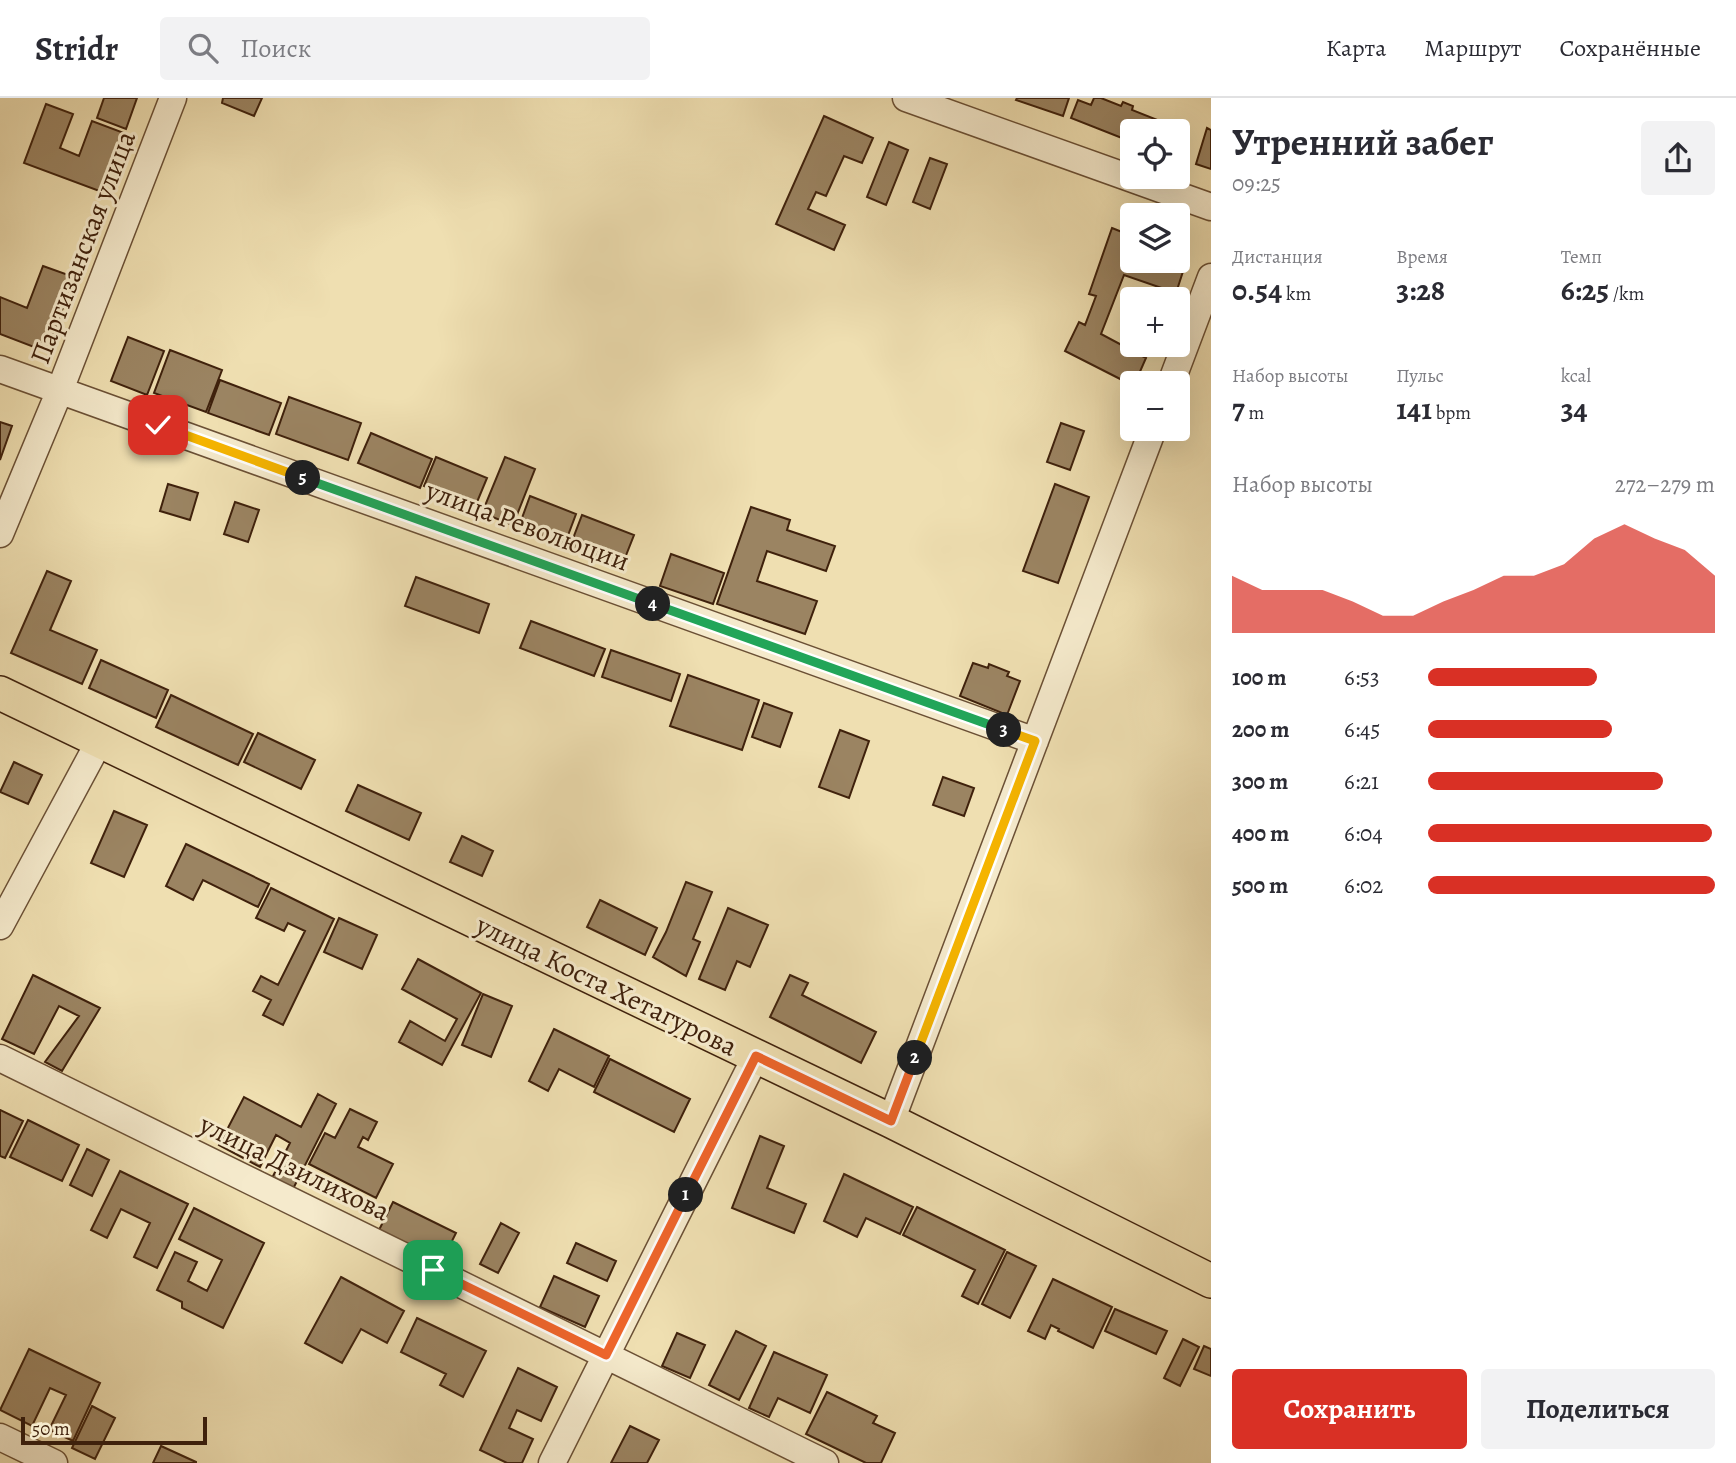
<!DOCTYPE html>
<html lang="ru">
<meta charset="utf-8">
<style>
:root{--surface:#fff;--page:#f2f2f3;--text:#2b2b33;--muted:#7c7c81;--line:#e1e1e2;--accent:#d93025}
body{margin:0;font-family:Alegreya,serif;background:var(--page);color:var(--text);height:100vh;display:flex;flex-direction:column;font-size:26px;white-space:nowrap}
*{box-sizing:border-box;margin:0}
p{font-size:23px;color:var(--muted)}
.icon{flex:none;width:38px;height:38px;fill:none;stroke:currentColor;stroke-width:2;stroke-linecap:round;stroke-linejoin:round}
.map{position:relative;flex:1;overflow:hidden}
.sheet{display:flex;flex-direction:column;background:var(--surface);width:525px}
.sheet>*{flex:none}
.tools{position:absolute;left:1120px;top:21px;display:grid;gap:14px}
.tools a{display:grid;place-items:center;width:70px;height:70px;border-radius:7px;background:var(--surface);box-shadow:0 7px 28px #0002;font-size:35px}
.scale{position:absolute;left:21px;bottom:18px;width:186px;box-sizing:border-box;padding-left:7px;border:4px solid #3f210c;border-top:0;font-size:19px;line-height:24px;white-space:nowrap;color:#3f210c;-webkit-text-stroke:5px #f5eacc;paint-order:stroke}
.pin{position:absolute;display:grid;place-items:center;width:60px;height:60px;color:#fff;margin:-30px;border-radius:14px;box-shadow:0 4px 10px #0006}
.km{position:absolute;width:35px;height:35px;margin:-18px;border-radius:50%;background:#222;color:#fff;font-size:19px;line-height:35px;text-align:center}
.round{display:grid;place-items:center;flex:none;width:74px;height:74px;border-radius:7px;background:var(--page)}
.head{display:flex;align-items:center;justify-content:space-between;height:119px;padding:0 21px}
h1{font-size:38px;font-weight:600;line-height:52px}
.figures{display:grid;grid-template-columns:repeat(3,1fr);gap:10px;height:119px;padding:7px 21px}
.figures div{display:grid;align-content:center}
.figures b{font-size:30px;font-weight:600}
.figures small{font-size:19px;font-weight:400}
.figures p{font-size:19px}
.chart{height:196px;padding:14px 21px}
.chart p{display:flex;justify-content:space-between}
.chart svg{width:100%;height:126px;margin-top:7px;fill:var(--accent);opacity:.7}
.primary-button{display:flex;gap:14px;margin-top:auto;padding:14px 21px}
.primary-button a{flex:1;height:80px;border-radius:7px;background:var(--accent);color:#fff;font-size:28px;font-weight:600;line-height:80px;text-align:center}
.primary-button a+a{background:var(--page);color:var(--text)}
ul{padding:0 21px;list-style:none;font-size:23px}
li{display:grid;grid-template-columns:112px 84px 1fr;align-items:center;height:52px}
li i{height:18px;border-radius:9px;background:var(--accent)}
header{display:flex;align-items:center;gap:42px;box-sizing:border-box;height:98px;padding:0 35px;background:var(--surface);border-bottom:2px solid var(--line)}
header strong{font-size:33px}
nav{display:flex;gap:38px;margin-inline-start:auto;font-size:24px}
.search{width:490px;height:63px;background:var(--page);display:flex;align-items:center;gap:18px;box-sizing:border-box;padding:0 24px;border-radius:7px;color:var(--muted);font-size:26px}
main{display:flex;flex:1;min-height:0}
.map>svg:first-child{display:block}
.building{fill:#9b8462;stroke:#3f210c;stroke-width:2}
.lines{fill:none;stroke-linecap:round;stroke-linejoin:round}
.minor-casing{stroke:#6b5035;stroke-width:29}
.major-casing{stroke:#3f210c;stroke-width:36}
.minor{stroke:#f5eacc;stroke-width:26}
.major{stroke:#efdfb1;stroke-width:33}
.split-1-casing{stroke:#fff;stroke-width:14}
.split-2-casing{stroke:#fff;stroke-width:14}
.split-3-casing{stroke:#fff;stroke-width:14}
.split-4-casing{stroke:#fff;stroke-width:14}
.split-5-casing{stroke:#fff;stroke-width:14}
.split-6-casing{stroke:#fff;stroke-width:14}
.split-1{stroke:#f0652b;stroke-width:9}
.split-2{stroke:#f0652b;stroke-width:9}
.split-3{stroke:#f5b400;stroke-width:9}
.split-4{stroke:#22a559;stroke-width:9}
.split-5{stroke:#22a559;stroke-width:9}
.split-6{stroke:#f5b400;stroke-width:9}
.labels{text-anchor:middle;stroke-width:6;stroke-linejoin:round;paint-order:stroke}
.street-label{font-size:28px;fill:#3f210c;stroke:#f5eacc}
</style>
<header>
<strong>Stridr</strong>
<div class="search"><svg class="icon" aria-label="search" viewBox="0 0 24 24"><circle cx="10" cy="10" r="6"/><path d="M15 15l6 6"/></svg>Поиск</div>
<nav><a>Карта</a><a>Маршрут</a><a>Сохранённые</a></nav>
</header>
<main>
<div class="map">
<svg width="1211" height="1365" viewBox="0 0 1211 1365">
<rect width="100%" height="100%" fill="#efdfb1"/>
<filter id="stains"><feTurbulence type="fractalNoise" baseFrequency=".00286" numOctaves="4"/><feColorMatrix values="0 0 0 0 .2 0 0 0 0 .09 0 0 0 0 .02 0 0 0 .5 -.17"/></filter>
<radialGradient id="worn" r=".72"><stop offset=".6" stop-color="#630" stop-opacity="0"/><stop offset="1" stop-color="#630" stop-opacity=".3"/></radialGradient>
<!-- building -->
<path class="building" d="M104 0H137L126 31 97 20Z
M223 0H262L254 18 222 5Z
M1017 0H1069L1063 18 1016 2Z
M1094 0H1101L1121 8 1123 4 1133 8 1132 12 1160 23 1156 33H1132V44L1071 20 1078 2 1091 7Z
M46 6 73 16 60 50 79 58 92 23 124 35 102 94 24 65Z
M824 18 873 40 862 65 844 58 826 98 816 94 808 111 845 127 834 152 776 126Z
M1207 30 1211 32V71L1196 66Z
M889 44 908 52 886 107 867 99Z
M930 60 947 66 930 111 913 104Z
M1112 130 1132 138V163H1178V154L1188 158 1176 195 1124 177 1101 236 1146 260 1135 285H1132V287L1065 253 1079 224 1085 227 1096 198 1089 196Z
M43 168 74 179 47 254 0 236V199L27 210Z
M128 239 164 253 147 297 111 283Z
M170 252 222 272 206 314 154 295Z
M220 282 281 305 269 337 208 315Z
M289 299 361 325 348 362 276 336Z
M0 324 12 328 0 362Z
M1061 325 1084 333 1070 372 1047 364Z
M371 335 432 361 420 390 358 365Z
M436 359 487 380 475 409 424 388Z
M505 359 535 371 513 427 482 415Z
M168 386 198 395 190 422 160 413Z
M1055 386 1089 399 1058 485 1023 473Z
M530 398 576 416 564 448 518 431Z
M235 404 259 412 248 444 224 436Z
M751 409 790 422 787 432 835 448 826 473 767 453 757 483 817 503 805 536 717 506Z
M582 417 634 437 621 470 569 451Z
M671 456 724 475 713 506 660 488Z
M47 473 71 483 50 532 97 552 82 586 11 555Z
M416 479 489 506 479 535 405 508Z
M531 523 605 551 594 578 520 550Z
M611 552 680 576 671 603 602 579Z
M101 562 168 592 156 620 89 590Z
M973 565 988 570 989 566 1009 574 1007 578 1020 583 1007 617 960 598Z
M688 577 759 602 742 652 670 628Z
M171 597 253 636 238 667 156 629Z
M764 605 792 615 780 649 752 639Z
M840 632 869 643 849 700 819 689Z
M258 635 315 662 301 691 244 664Z
M14 664 42 677 28 706 0 694Z
M943 679 974 690 964 718 933 707Z
M358 687 421 715 409 742 346 713Z
M114 713 147 727 124 779 91 765Z
M462 738 493 753 482 778 450 764Z
M186 746 269 786 258 809 203 782 193 802 166 788Z
M686 784 712 794 693 841 700 844 686 878 653 859 666 834Z
M271 790 334 821 283 927 263 917 271 902 253 893 261 878 278 887 305 833 288 825 284 833 256 820Z
M600 802 657 830 645 857 587 829Z
M728 810 768 827 750 869 737 863 725 892 699 881Z
M339 820 377 837 362 871 324 854Z
M418 861 481 895 442 967 399 944 410 923 445 943 457 921 402 891Z
M33 877 100 910 62 973 45 964 79 918 59 908 34 956 2 941Z
M790 877 808 885 802 897 876 934 861 965 770 919Z
M483 896 512 908 491 959 462 947Z
M554 931 609 958 594 989 559 971 548 993 529 983Z
M610 961 690 1001 674 1034 594 994Z
M318 996 336 1006 293 1091 272 1080 290 1045 276 1037 260 1069 219 1047 244 999 301 1029Z
M350 1011 377 1024 368 1042 363 1039 358 1049 393 1066 376 1100 309 1066 325 1035 335 1040Z
M0 1012 23 1023 5 1060 0 1058Z
M28 1022 79 1047 62 1083 10 1059Z
M760 1038 784 1048 767 1090 806 1106 794 1135 732 1110Z
M87 1051 109 1062 92 1098 70 1087Z
M120 1073 188 1106 157 1170 134 1159 150 1125 121 1111 107 1140 91 1132Z
M844 1076 913 1109 900 1136 866 1120 857 1139 824 1123Z
M393 1104 456 1135 442 1163 379 1132Z
M917 1109 1005 1152 978 1206 962 1198 975 1172 903 1137Z
M194 1110 264 1145 223 1230 182 1210V1204L157 1192 175 1154 197 1164 188 1183 207 1193 222 1162 179 1141Z
M501 1125 519 1135 498 1175 480 1166Z
M576 1145 616 1163 607 1183 567 1165Z
M1007 1154 1036 1168 1010 1220 982 1206Z
M554 1178 599 1198 585 1229 540 1209Z
M341 1179 404 1213 387 1245 361 1231 342 1265 305 1245Z
M1053 1181 1112 1209 1093 1250 1058 1233 1059 1231 1051 1227 1045 1241 1028 1233Z
M1115 1211 1167 1233 1156 1256 1105 1233Z
M417 1220 486 1253 463 1299 440 1287 446 1276 401 1254Z
M736 1233 766 1248 739 1302 709 1287Z
M677 1235 705 1247 690 1280 662 1268Z
M1183 1241 1199 1249 1180 1288 1164 1280Z
M1204 1248 1211 1251V1278L1194 1271Z
M29 1251 100 1285 73 1343 49 1332 66 1297 50 1290 32 1328 0 1312Z
M774 1254 827 1277 810 1315 778 1300 769 1319 749 1310Z
M518 1270 557 1289 541 1323 517 1312 509 1330 533 1341 522 1365H507L480 1352Z
M827 1294 877 1318 873 1325 895 1335 881 1365H866L806 1336Z
M92 1308 115 1320 95 1361 72 1350Z
M630 1328 659 1342 647 1365H611Z
M161 1348 196 1364V1365H153Z"/>
<g class="lines">
<!-- minor casing -->
<g class="minor-casing">
<path id="minor" d="M906 0 1211 109
M0 271 1035 643
M1171 285 1211 179
M0 436 60 292 173 0
M0 828 99 644
M0 960 825 1365
M891 1023 1153 331
M0 1339 54 1365
M552 1365 756 958"/>
</g>
<!-- major casing -->
<g class="major-casing">
<path id="major" d="M0 595 891 1023 1211 1183"/>
</g>
<!-- minor -->
<use href="#minor" class="minor"/>
<!-- major -->
<use href="#major" class="major"/>
</g>
<g class="lines">
<!-- split-1 casing -->
<g class="split-1-casing">
<path id="split-1" d="M433 1172 606 1257 686 1097"/>
</g>
<!-- split-2 casing -->
<g class="split-2-casing">
<path id="split-2" d="M686 1097 756 958 891 1023 915 960"/>
</g>
<!-- split-3 casing -->
<g class="split-3-casing">
<path id="split-3" d="M915 960 1035 643 1004 632"/>
</g>
<!-- split-4 casing -->
<g class="split-4-casing">
<path id="split-4" d="M653 506 1004 632"/>
</g>
<!-- split-5 casing -->
<g class="split-5-casing">
<path id="split-5" d="M303 380 653 506"/>
</g>
<!-- split-6 casing -->
<g class="split-6-casing">
<path id="split-6" d="M158 327 303 380"/>
</g>
<!-- split-1 -->
<use href="#split-1" class="split-1"/>
<!-- split-2 -->
<use href="#split-2" class="split-2"/>
<!-- split-3 -->
<use href="#split-3" class="split-3"/>
<!-- split-4 -->
<use href="#split-4" class="split-4"/>
<!-- split-5 -->
<use href="#split-5" class="split-5"/>
<!-- split-6 -->
<use href="#split-6" class="split-6"/>
</g>
<g class="labels">
<!-- street labels -->
<g class="street-label">
<text transform="translate(82 149) rotate(-69)" y="10">Партизанская улица</text>
<text transform="translate(528 427) rotate(20)" y="10">улица Революции</text>
<text transform="translate(607 887) rotate(26)" y="10">улица Коста Хетагурова</text>
<text transform="translate(295 1069) rotate(26)" y="10">улица Дзилихова</text>
</g>
</g>
<rect width="100%" height="100%" filter="url(#stains)"/>
<rect width="100%" height="100%" fill="url(#worn)"/>
</svg>
<div class="tools">
<a><svg class="icon" aria-label="locate" viewBox="0 0 24 24"><circle cx="12" cy="12" r="6"/><path d="M12 2v4M12 18v4M2 12h4M18 12h4"/></svg></a>
<a><svg class="icon" aria-label="layers" viewBox="0 0 24 24"><path d="M12 4l9 5-9 5-9-5zM3 14l9 5 9-5"/></svg></a>
<a>+</a>
<a>−</a>
</div>
<div class="scale">50 m</div>
<div class="pin" style="left:433px;top:1172px;background:#1e9e55"><svg class="icon" aria-label="arrive" viewBox="0 0 24 24"><path d="M6 21V4h12l-3 4 3 4H6"/></svg></div>
<div class="pin" style="left:158px;top:327px;background:#d93025"><svg class="icon" aria-label="check" viewBox="0 0 24 24"><path d="M5 12l5 5 9-10"/></svg></div>
<b class="km" style="left:686px;top:1097px">1</b>
<b class="km" style="left:915px;top:960px">2</b>
<b class="km" style="left:1004px;top:632px">3</b>
<b class="km" style="left:653px;top:506px">4</b>
<b class="km" style="left:303px;top:380px">5</b>
</div>
<section class="sheet">
<div class="head"><div><h1>Утренний забег</h1><p>09:25</p></div><a class="round"><svg class="icon" aria-label="share" viewBox="0 0 24 24"><path d="M12 15V3M7 8l5-5 5 5M5 13v7h14v-7"/></svg></a></div>
<div class="figures">
<div><p>Дистанция</p><b>0.54<small> km</small></b></div>
<div><p>Время</p><b>3:28</b></div>
<div><p>Темп</p><b>6:25<small> /km</small></b></div>
</div>
<div class="figures">
<div><p>Набор высоты</p><b>7<small> m</small></b></div>
<div><p>Пульс</p><b>141<small> bpm</small></b></div>
<div><p>kcal</p><b>34</b></div>
</div>
<div class="chart"><p><span>Набор высоты</span>272–279 m</p>
<svg viewBox="0 0 160 44" preserveAspectRatio="none"><path d="M0 44V24L10 29L20 29L30 29L40 33L50 38L60 38L70 33L80 29L90 24L100 24L110 20L120 11L130 6L140 11L150 15L160 24V44z"/></svg>
</div>
<ul>
<li><b>100 m</b>6:53<i style="width:59%"></i></li>
<li><b>200 m</b>6:45<i style="width:64%"></i></li>
<li><b>300 m</b>6:21<i style="width:82%"></i></li>
<li><b>400 m</b>6:04<i style="width:99%"></i></li>
<li><b>500 m</b>6:02<i style="width:100%"></i></li>
</ul>
<div class="primary-button"><a>Сохранить</a><a>Поделиться</a></div>
</section>
</main>
